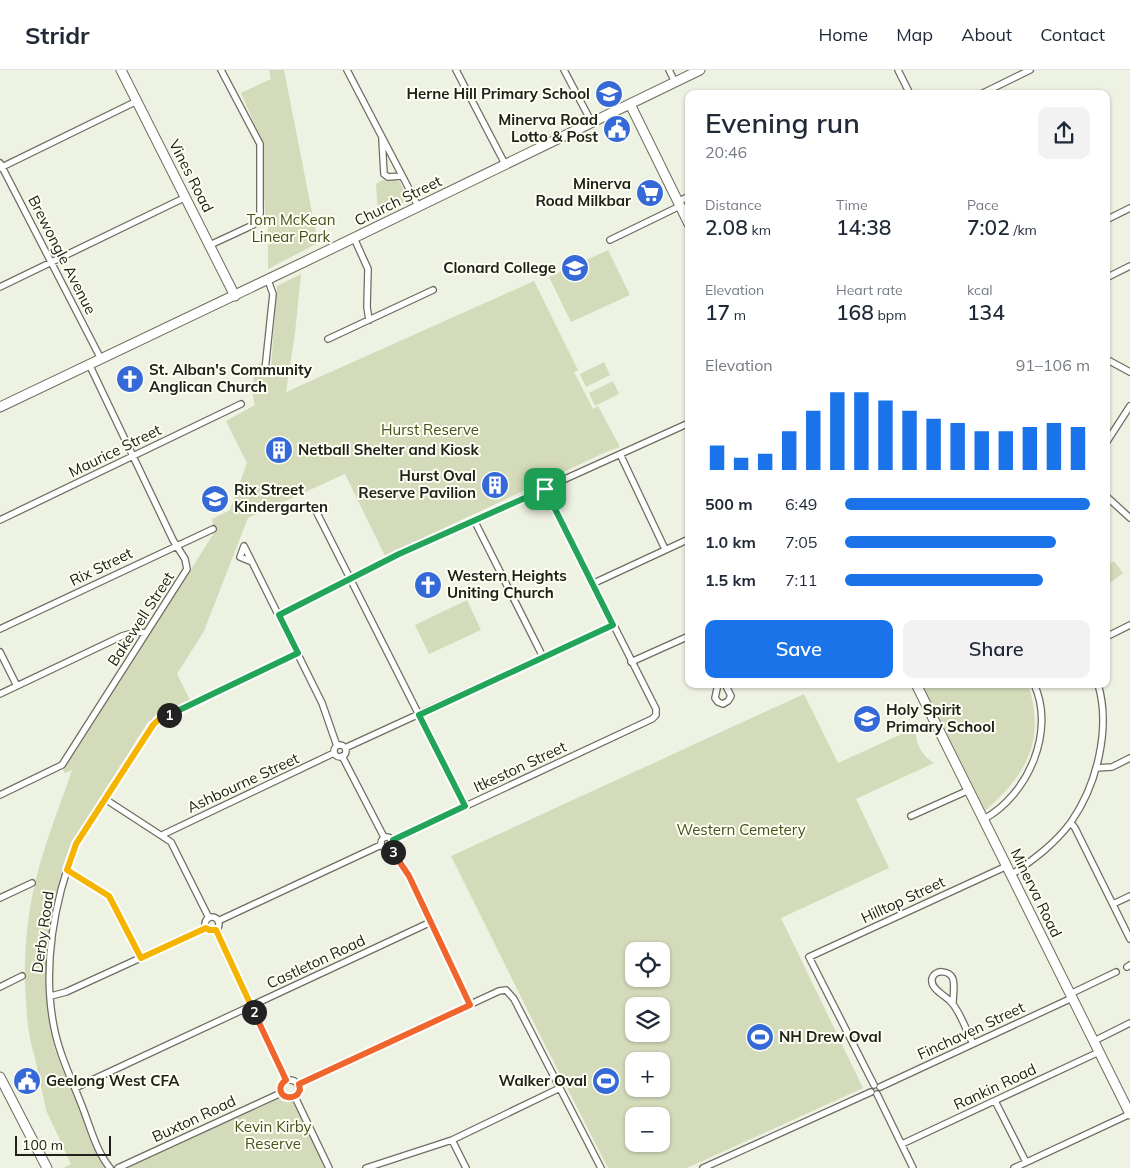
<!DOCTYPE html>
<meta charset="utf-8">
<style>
:root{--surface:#fff;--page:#f2f2f3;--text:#1f2937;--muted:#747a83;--line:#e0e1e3;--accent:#1a73e8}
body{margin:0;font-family:Mulish,sans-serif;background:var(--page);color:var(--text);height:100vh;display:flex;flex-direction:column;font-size:19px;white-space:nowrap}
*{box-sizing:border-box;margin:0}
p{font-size:16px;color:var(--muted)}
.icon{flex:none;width:28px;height:28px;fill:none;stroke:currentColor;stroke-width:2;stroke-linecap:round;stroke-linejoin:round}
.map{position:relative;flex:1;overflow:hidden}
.drawer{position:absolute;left:685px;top:20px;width:425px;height:598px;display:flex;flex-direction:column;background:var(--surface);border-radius:10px;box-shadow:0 1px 4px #0004}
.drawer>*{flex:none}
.controls{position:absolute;left:625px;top:872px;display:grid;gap:10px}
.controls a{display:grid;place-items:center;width:45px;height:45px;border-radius:10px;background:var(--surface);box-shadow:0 1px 4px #0004;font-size:25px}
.scale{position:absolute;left:15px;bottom:12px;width:96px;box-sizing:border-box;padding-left:5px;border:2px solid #20211b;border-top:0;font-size:14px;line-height:18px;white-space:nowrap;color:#20211b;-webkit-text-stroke:4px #fcfff2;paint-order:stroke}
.pin{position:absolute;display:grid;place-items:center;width:42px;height:42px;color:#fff;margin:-21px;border-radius:10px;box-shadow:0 2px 8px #0006}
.km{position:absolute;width:25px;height:25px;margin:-12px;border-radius:50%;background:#222;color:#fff;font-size:14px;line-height:25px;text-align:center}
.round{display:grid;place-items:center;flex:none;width:52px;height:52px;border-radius:10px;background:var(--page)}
.summary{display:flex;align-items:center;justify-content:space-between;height:85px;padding:0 20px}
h1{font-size:28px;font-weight:600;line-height:38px}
.figures{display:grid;grid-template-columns:repeat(3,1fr);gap:8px;height:85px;padding:5px 20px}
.figures div{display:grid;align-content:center}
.figures b{font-size:21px;font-weight:600}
.figures small{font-size:14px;font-weight:400}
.figures p{font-size:14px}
.chart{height:140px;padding:10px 20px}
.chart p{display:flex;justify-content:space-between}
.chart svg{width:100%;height:90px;margin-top:5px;stroke:var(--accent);stroke-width:6}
.cta{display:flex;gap:10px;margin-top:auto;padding:10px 20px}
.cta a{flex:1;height:58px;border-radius:10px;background:var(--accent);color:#fff;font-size:20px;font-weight:600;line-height:58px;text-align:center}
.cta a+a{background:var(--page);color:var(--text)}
ul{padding:0 20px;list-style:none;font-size:16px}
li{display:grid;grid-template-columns:80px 60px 1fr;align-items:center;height:38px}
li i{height:12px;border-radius:6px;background:var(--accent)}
header{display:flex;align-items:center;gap:30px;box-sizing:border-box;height:70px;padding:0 25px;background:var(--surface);border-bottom:1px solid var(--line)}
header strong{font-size:24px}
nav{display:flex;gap:28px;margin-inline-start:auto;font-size:18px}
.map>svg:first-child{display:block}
.green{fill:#d4dbbb;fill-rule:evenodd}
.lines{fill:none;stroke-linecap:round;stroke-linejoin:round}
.street-casing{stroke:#6b6e60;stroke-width:8}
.secondary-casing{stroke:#6b6e60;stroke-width:11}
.street{stroke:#fff;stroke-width:5.5}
.secondary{stroke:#fff;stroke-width:9}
.split-1-casing{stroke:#fff;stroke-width:10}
.split-2-casing{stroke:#fff;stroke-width:10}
.split-3-casing{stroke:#fff;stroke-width:10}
.split-4-casing{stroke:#fff;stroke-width:10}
.split-1{stroke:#22a559;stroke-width:6}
.split-2{stroke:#f5b400;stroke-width:6}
.split-3{stroke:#f0652b;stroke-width:6}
.split-4{stroke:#22a559;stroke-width:6}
.labels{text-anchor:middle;stroke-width:4;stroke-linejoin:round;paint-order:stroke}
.poi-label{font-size:15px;font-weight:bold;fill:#20211b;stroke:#fcfff2;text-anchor:start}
.street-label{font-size:15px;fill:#20211b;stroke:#fcfff2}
.park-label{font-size:15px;fill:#48501c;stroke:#fcfff2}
</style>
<header>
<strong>Stridr</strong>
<nav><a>Home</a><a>Map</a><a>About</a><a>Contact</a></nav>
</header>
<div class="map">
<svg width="1130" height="1098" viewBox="0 0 1130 1098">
<rect width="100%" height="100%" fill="#eef2e2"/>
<!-- green -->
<path class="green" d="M269 0H284L318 173 268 199V157L265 144 261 69 241 23 271 9Z
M382 110H396L400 112 409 130 378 144 376 114Z
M608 180 630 225 571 252 549 207Z
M301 204 295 263 286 322 534 211 578 300 574 302 593 339 598 336 620 377 606 382 385 486 345 404 248 448 204 561 177 604 190 630 148 652 72 773 60 807 47 912 50 957 55 980 93 1072 105 1098H63L71 1094 46 1040 35 988C29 970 27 951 26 932 23 891 26 849 36 809 45 772 60 736 72 700L65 703 63 700 214 463 212 449 230 440 247 393 226 351 255 335C250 320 252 306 260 292V299L262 303 267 304 271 297 277 216Z
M604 292 610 305 586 317 580 304Z
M613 311 619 324 595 336 589 323Z
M1114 491 1123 503 1106 516V497Z
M467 530 481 560 429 584 415 555Z
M922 614H1028C1046 670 1027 704 985 741Z
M804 624 838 693 917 657C913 671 922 686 934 693L856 729 889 798 781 848 863 1018 687 1098H608L538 961 451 786ZM634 881H661V909H634ZM661 936V964H634V936ZM634 991H661V1019H634ZM634 1046H661V1074H634Z
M280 1028 293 1032 326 1098H126Z"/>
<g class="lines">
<!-- street casing -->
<g class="street-casing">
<path id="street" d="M347 0 418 136
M456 0 505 94
M564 0 592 53
M669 0 675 12
M898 0 910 24
M981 24 1030 0
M382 69 384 104 388 107 402 106
M0 93 101 289
M0 98 137 31
M678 132 689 126
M1106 150 1130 138
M354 168 368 199 367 237 369 250
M610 170 680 136
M210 175 253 155 258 151 260 144V74L221 0
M1106 208 1130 196
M0 217 186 127
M328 269 433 220
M1106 289 1130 302
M265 300 273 224 268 210
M1106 373 1130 336
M620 384 665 479
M1106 426 1130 448
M316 441 465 736
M0 450 241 334
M474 450 543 587
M252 492 244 476 240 487 252 492 322 633 337 676
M592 514 689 469
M279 545 399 484 689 353
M0 559 213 459
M1106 567 1130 555
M0 582 17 616
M631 592 689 566
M718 614 715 628 718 632 723 634 728 631 731 626 725 614
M0 624 122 566 136 562 146 563
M334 681a6 6 0 1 1 12 0a6 6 0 1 1-12 0Z
M345 678 613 555
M342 686 384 767
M1096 698 1112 697 1130 688
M0 725 62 695 187 499 185 489 173 470 89 294
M105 729 171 772 209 848
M911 746 969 720
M984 749C1028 725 1056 661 1034 614
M1071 753 1075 758 1130 869
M162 765 334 683
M381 773a6 6 0 1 1 12 0a6 6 0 1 1-12 0Z
M393 770 652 649 656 645V639L545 419
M390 778 409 806 470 935
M67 800 109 826 141 888
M1011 805C1033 790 1055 774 1071 752 1097 715 1111 658 1098 614
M0 828 32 813
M1113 834 1130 826
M205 854a7 7 0 1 1 14 0a7 7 0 1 1-14 0Z
M218 851 381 775
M216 860 286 1010
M1127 897 1130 895
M0 917 22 906
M1070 924 1116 902
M51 926 66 922 206 858
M953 933C953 926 955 916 953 909 950 900 934 899 932 909 930 919 946 926 951 932 960 941 967 962 973 974
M1094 971 1130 953
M281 1019a9 9 0 1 1 18 0a9 9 0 1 1-18 0Z
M299 1014 499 921 506 920 514 929 601 1098
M874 1015 809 887 1007 796
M880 1017 1072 928
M75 1018 431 852
M877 1024 913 1098
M295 1027 329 1098
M995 1031 1026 1092
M452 1070 466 1098
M902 1074 1099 982
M110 1098C96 1081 90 1056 82 1036 72 1010 59 984 54 957 42 897 54 831 76 774L155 652 298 583
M118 1098 281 1023
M366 1098 452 1070 560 1018
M703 1098 871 1022
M1014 1098 1130 1044"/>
</g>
<!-- secondary casing -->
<g class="secondary-casing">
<path id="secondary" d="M121 0 235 226
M630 34 689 154
M0 337 302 193 700 0
M916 614 1130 1044
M0 1007 47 1098"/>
</g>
<!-- street -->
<use href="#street" class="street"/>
<!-- secondary -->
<use href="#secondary" class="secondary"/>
</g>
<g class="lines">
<!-- split-1 casing -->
<g class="split-1-casing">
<path id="split-1" d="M169 645 298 583 279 545 399 484 545 419"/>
</g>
<!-- split-2 casing -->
<g class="split-2-casing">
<path id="split-2" d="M169 645 159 649 153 655 76 774 67 800 109 826 141 888 206 858 209 860H216L254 942"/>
</g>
<!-- split-3 casing -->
<g class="split-3-casing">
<path id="split-3" d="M254 942 286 1010C274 1018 283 1033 297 1025L300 1020 299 1014 470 935 409 806 393 782"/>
</g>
<!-- split-4 casing -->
<g class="split-4-casing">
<path id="split-4" d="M393 782 390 778 393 776V770L465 736 419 645 613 555 545 419"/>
</g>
<!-- split-1 -->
<use href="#split-1" class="split-1"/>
<!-- split-2 -->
<use href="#split-2" class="split-2"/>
<!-- split-3 -->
<use href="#split-3" class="split-3"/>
<!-- split-4 -->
<use href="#split-4" class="split-4"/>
</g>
<!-- icons -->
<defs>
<g id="school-disc" transform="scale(1.4375)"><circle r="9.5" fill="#3569d8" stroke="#fcfff2"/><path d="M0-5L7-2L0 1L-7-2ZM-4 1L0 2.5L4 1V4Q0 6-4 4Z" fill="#fff"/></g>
<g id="civic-disc" transform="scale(1.4375)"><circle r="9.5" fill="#3569d8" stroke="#fcfff2"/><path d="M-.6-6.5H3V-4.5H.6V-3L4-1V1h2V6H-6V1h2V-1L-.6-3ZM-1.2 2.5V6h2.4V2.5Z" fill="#fff"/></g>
<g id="supermarket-disc" transform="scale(1.4375)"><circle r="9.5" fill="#3569d8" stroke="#fcfff2"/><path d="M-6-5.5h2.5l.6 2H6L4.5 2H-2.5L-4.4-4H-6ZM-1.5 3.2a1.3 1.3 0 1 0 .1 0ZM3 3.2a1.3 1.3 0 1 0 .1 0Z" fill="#fff"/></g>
<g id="church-disc" transform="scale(1.4375)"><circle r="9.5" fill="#3569d8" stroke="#fcfff2"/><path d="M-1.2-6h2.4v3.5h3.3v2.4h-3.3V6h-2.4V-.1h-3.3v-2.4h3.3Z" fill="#fff"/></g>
<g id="building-disc" transform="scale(1.4375)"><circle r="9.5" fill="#3569d8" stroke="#fcfff2"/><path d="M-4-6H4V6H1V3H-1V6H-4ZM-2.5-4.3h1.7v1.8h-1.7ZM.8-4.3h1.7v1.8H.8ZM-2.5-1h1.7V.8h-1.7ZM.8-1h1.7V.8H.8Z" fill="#fff"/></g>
<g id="stadium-disc" transform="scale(1.4375)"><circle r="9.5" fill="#3569d8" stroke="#fcfff2"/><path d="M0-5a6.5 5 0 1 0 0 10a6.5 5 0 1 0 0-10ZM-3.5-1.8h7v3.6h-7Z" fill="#fff"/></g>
</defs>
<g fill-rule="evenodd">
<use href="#school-disc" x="609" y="24"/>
<use href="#civic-disc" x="617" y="59"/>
<use href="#supermarket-disc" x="650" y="123"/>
<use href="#school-disc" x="575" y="198"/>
<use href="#church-disc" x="130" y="309"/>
<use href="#building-disc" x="279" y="380"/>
<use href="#building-disc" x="495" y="415"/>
<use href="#school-disc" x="215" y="429"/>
<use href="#church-disc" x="428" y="515"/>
<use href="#school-disc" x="867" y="649"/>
<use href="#stadium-disc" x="760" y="967"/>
<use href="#civic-disc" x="27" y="1011"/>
<use href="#stadium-disc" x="606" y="1011"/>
</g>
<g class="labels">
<!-- poi labels -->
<g class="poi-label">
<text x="590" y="29" text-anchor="end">Herne Hill Primary School</text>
<text x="598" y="55" text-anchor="end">Minerva Road<tspan x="598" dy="17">Lotto &amp; Post</tspan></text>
<text x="631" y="119" text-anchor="end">Minerva<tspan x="631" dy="17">Road Milkbar</tspan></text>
<text x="556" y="203" text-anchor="end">Clonard College</text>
<text x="149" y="305">St. Alban's Community<tspan x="149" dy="17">Anglican Church</tspan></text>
<text x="298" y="385">Netball Shelter and Kiosk</text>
<text x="476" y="411" text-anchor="end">Hurst Oval<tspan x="476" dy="17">Reserve Pavilion</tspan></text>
<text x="234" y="425">Rix Street<tspan x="234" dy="17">Kindergarten</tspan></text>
<text x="447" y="511">Western Heights<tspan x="447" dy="17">Uniting Church</tspan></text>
<text x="886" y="645">Holy Spirit<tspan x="886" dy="17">Primary School</tspan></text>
<text x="779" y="972">NH Drew Oval</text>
<text x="46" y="1016">Geelong West CFA</text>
<text x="587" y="1016" text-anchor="end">Walker Oval</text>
</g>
<!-- street labels -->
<g class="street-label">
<text transform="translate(191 106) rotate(63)" y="5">Vines Road</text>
<text transform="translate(398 131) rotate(-26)" y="5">Church Street</text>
<text transform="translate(62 185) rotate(63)" y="5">Brewongle Avenue</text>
<text transform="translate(115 381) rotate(-26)" y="5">Maurice Street</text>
<text transform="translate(101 497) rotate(-26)" y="5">Rix Street</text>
<text transform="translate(141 549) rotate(-57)" y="5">Bakewell Street</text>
<text transform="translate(520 697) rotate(-25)" y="5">Itkeston Street</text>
<text transform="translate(243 713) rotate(-25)" y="5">Ashbourne Street</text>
<text transform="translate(1036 823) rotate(64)" y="5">Minerva Road</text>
<text transform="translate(903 830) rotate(-25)" y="5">Hilltop Street</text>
<text transform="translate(43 862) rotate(-82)" y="5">Derby Road</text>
<text transform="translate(316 892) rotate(-25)" y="5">Castleton Road</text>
<text transform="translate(971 961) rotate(-25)" y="5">Finchaven Street</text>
<text transform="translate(995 1017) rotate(-25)" y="5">Rankin Road</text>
<text transform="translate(194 1049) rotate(-25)" y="5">Buxton Road</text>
</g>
<!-- park labels -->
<g class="park-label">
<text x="291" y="155">Tom McKean<tspan x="291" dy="17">Linear Park</tspan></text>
<text x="430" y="365">Hurst Reserve</text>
<text x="741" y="765">Western Cemetery</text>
<text x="273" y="1062">Kevin Kirby<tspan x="273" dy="17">Reserve</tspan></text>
</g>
</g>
</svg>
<div class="controls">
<a><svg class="icon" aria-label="locate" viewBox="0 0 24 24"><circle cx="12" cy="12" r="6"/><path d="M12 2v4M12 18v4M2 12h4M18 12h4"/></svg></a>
<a><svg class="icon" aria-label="layers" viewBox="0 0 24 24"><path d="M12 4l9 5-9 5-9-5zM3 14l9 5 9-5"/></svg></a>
<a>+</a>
<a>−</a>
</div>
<div class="scale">100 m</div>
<div class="pin" style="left:545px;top:419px;background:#1e9e55"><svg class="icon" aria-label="arrive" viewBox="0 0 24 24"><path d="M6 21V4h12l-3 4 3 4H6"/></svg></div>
<b class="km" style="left:169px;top:645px">1</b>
<b class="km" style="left:254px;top:942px">2</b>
<b class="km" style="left:393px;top:782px">3</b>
<section class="drawer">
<div class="summary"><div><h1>Evening run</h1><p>20:46</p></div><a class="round"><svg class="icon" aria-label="share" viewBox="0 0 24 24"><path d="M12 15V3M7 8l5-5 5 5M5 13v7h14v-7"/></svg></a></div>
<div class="figures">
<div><p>Distance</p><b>2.08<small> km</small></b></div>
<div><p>Time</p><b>14:38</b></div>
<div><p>Pace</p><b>7:02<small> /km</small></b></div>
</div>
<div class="figures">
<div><p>Elevation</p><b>17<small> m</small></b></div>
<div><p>Heart rate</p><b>168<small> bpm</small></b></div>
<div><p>kcal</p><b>134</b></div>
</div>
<div class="chart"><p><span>Elevation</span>91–106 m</p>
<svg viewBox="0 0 160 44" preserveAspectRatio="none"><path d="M5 44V32M15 44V38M25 44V36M35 44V25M45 44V15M55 44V6M65 44V6M75 44V10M85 44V15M95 44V19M105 44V21M115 44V25M125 44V25M135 44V23M145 44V21M155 44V23"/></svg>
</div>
<ul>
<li><b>500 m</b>6:49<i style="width:100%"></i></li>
<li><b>1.0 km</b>7:05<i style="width:86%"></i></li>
<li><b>1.5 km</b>7:11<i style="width:81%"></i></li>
</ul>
<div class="cta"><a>Save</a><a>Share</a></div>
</section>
</div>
